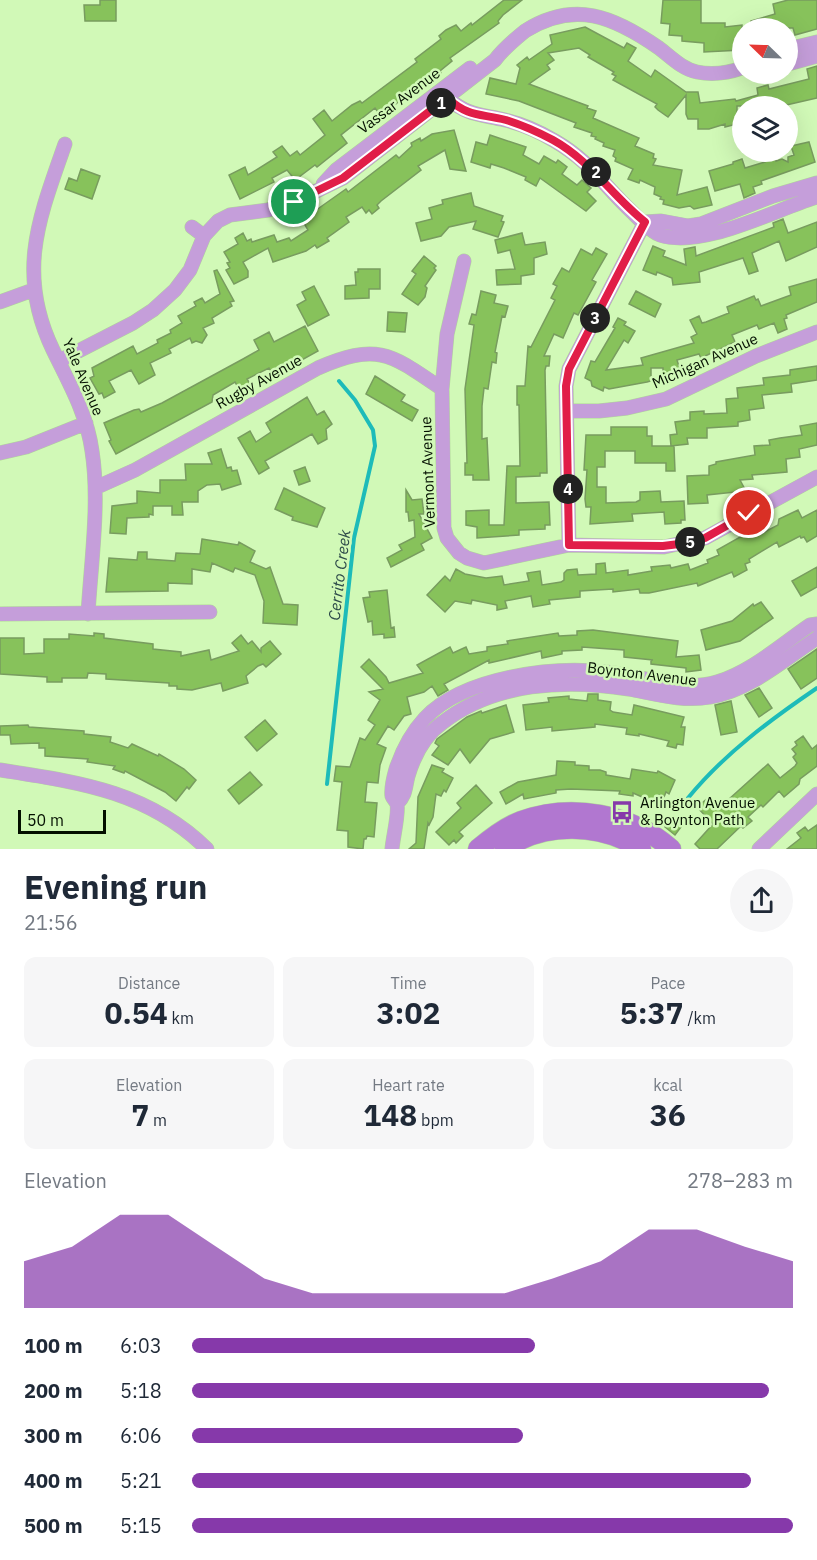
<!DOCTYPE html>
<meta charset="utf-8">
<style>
:root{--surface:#fff;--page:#f6f6f7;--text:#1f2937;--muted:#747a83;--accent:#8639aa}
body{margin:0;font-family:"IBM Plex Sans",sans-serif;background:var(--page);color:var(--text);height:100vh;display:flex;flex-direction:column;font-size:22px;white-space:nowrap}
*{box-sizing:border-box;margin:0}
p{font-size:20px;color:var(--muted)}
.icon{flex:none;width:33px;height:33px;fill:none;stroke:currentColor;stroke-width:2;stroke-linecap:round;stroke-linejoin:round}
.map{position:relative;height:849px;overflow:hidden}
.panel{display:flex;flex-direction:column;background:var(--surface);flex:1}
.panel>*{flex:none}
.needle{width:39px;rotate:293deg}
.controls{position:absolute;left:732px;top:18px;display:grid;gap:12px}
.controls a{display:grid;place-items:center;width:66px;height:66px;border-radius:50%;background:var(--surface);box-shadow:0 6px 24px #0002;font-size:30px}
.scale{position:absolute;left:18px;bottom:15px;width:88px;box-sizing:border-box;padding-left:6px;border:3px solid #041000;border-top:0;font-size:16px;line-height:21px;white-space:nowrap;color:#041000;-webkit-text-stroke:4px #d1f9b7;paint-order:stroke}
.pin{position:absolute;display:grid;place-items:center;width:51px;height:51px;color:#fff;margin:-26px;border:3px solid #fff;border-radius:50%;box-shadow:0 2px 6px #0007}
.km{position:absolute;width:30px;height:30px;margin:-15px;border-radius:50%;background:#222;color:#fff;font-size:16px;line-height:30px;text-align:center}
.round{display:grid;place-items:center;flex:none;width:63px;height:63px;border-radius:32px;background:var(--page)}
.head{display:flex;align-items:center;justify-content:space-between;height:102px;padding:0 24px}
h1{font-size:33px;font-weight:800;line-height:45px}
.metrics{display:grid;grid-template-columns:repeat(3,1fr);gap:9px;height:102px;padding:6px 24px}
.metrics div{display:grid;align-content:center;border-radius:12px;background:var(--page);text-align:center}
.metrics b{font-size:30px;font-weight:800}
.metrics small{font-size:16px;font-weight:400}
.metrics p{font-size:16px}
.chart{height:168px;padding:12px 24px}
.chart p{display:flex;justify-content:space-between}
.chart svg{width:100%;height:108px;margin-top:6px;fill:var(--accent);opacity:.7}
ul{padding:0 24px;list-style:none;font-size:20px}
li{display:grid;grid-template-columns:96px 72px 1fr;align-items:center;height:45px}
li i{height:15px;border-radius:8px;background:var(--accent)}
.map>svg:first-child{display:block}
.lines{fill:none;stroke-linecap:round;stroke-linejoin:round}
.stream{stroke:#1dbbb9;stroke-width:4}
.building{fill:#87c25b;stroke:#789c5f;stroke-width:1.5}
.minor-casing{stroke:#b0d49a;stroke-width:15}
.secondary-casing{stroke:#b0d49a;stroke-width:21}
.minor{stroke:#c59eda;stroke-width:14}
.secondary{stroke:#b177d0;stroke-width:20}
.route-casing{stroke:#fff;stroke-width:12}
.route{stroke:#e11d48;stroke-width:8}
.labels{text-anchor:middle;stroke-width:5;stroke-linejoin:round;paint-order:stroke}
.street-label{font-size:15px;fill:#041000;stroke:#d1f9b7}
.poi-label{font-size:15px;fill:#041000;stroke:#d1f9b7;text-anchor:start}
.water-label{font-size:16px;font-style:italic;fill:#2e4b4a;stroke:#d1f9b7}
</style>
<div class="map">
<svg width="817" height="849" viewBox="0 0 817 849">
<rect width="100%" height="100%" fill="#d1f9b7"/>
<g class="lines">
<!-- stream -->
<path class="stream" d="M327 784 354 538 375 446 373 430 355 400 339 381
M688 798C724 754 770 720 817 688"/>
</g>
<!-- building -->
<path class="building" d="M100 0H116V21H85L84 5H100Z
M504 0H522L503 15 498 21 499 23 450 58 452 61 440 71 441 73 425 85 423 82 381 116 375 108 341 135 347 143 317 167 315 165 295 180 287 170 272 178 274 182 240 199 229 175 245 167 248 175 277 157 273 152 282 146 290 156 297 151 300 155 325 135 313 119 324 110 332 121 352 105 360 101 362 103 417 62 415 59 441 39 439 36 446 30 456 25 461 31 471 23 472 25Z
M663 0H701V23H725V27L742 25V50L704 52V43L682 41V36L669 35 670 24 661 23Z
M788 0H817V29L795 35 793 28H753L751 21 775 14 773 4Z
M585 27 624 48 627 43 636 48 628 61 651 77 655 70 686 92H698L700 103 735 99 736 101 758 95 757 88 768 85 769 89 809 79 807 69 817 66V98L782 106H737V124L725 127V124L709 129H698V119H688L686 114V95L668 117 658 110 655 107 657 104 613 80 616 76 612 74 614 72 588 57 590 55 579 48 548 53 554 60 547 65 550 69 529 84 588 106 587 108 596 111 593 118 639 138 635 146 654 154 653 158 656 159 653 165 682 170 677 195 707 187 712 205 694 209 690 206 679 208 663 204 664 200 660 199 661 197 654 194 655 187 640 180 639 183 628 179 633 169 615 161 616 158 613 156 615 150 603 146 604 143 595 139 596 137 591 136 592 133 574 127 576 123 519 101 486 94 490 78 516 84 520 68 517 65 527 57 529 60 552 44 550 35Z
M454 130 466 171 450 169 445 150 418 166 421 170 381 201 377 205 379 208 372 214 369 210 366 213 362 207 346 217 349 222 327 238 329 241 317 248 315 245 306 251 273 262 268 248 243 262 248 271V277L234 284 226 270 230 268 227 263 230 262 224 252 238 244 235 238 243 233 247 241 251 239 252 242 274 235 277 242 289 238 291 241 308 230 301 218 310 212 312 213 346 189 348 192 396 155 399 158 412 146 411 143 420 138 421 141 432 134Z
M490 135 526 147 523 155 539 164 544 156 556 163 558 160 567 167 562 174 577 185 582 180 591 188 587 192 596 201 586 211 540 178 536 186 525 180 526 177 504 168 491 164 490 168 471 162 476 142 487 145Z
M809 142 815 162 761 181 762 184 753 187 755 193 744 198 740 184 715 191 709 171 733 164V162L742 159 745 168 765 162 761 152 774 156 776 161 782 159 788 162V157L794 155 791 146Z
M81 169 100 176 92 199 65 189 69 178 77 181Z
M471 193 474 206 503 216 501 221 504 222 498 237 473 229 476 221 449 227 441 236 421 241 416 223 432 219 429 208 443 204 442 200Z
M783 219 788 233 817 222V247L786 261 779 241 752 253 758 271 749 274 743 258 699 272 700 282 673 285 672 278 657 272 656 275 643 270 653 246 665 251 663 256 686 265 684 249 695 247 696 256 774 227 773 223Z
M522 233 525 245 545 242 547 254 534 258V274L521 276V284L497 285 496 270 515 269 510 250 498 253 495 240Z
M596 248 607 254 592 280 596 282 578 315 574 313 563 338 554 334 544 356H550L549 366H546L545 370 547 473H540V476L516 477V503L549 502 550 525H545V529L519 530V535L477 538V527L466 525V511L489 510V525H504L507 466H520L519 405H517V386H525L528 346 531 347 555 300 551 298 557 286 553 284 562 268 569 272 581 249 592 255Z
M424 256 436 266 434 268 436 270 425 286 427 288 425 297 418 305 402 294 416 274 412 271Z
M358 269H380V289H369V298L345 299V286L356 285 355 272H358Z
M217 270 234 301 230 302 232 306 212 318 214 323 203 328 207 335 202 343 196 341 192 343 190 338 169 349 171 353 150 363 155 375 139 384 131 370 109 381 115 392 104 398 102 393 99 394 90 378 94 376 92 368 133 346 137 354 158 343 157 340 171 333 170 330 182 323 178 316 196 306 194 302 202 298 205 303 220 294 214 271Z
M817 279V302L786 315 787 318 784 319 787 329 778 333 774 323 759 329 757 325 732 335 735 342 701 358 699 354 677 360 680 370 663 375V368H651V381L647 382 609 389 604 387 603 391 592 386 591 381 585 378 591 361 595 362 615 328 613 327 618 318 626 322 624 325 635 331 628 343 624 340 606 370 643 365 641 358 694 343 691 337 697 334 690 320 699 316 702 323 706 322 729 313 727 307 754 296 756 300 758 299 761 306 791 295 789 287Z
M314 286 329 315 308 326 297 305 306 300 302 292Z
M481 291 496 295 494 303 508 306 505 317 502 316 495 352 497 353 496 363 492 362 488 389 484 388 482 406V439L487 438 489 480H473V475H465V463H467L465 389 474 325 469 324 472 314 476 315Z
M636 291 661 304 655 317 629 304Z
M388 312 407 313 405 332 387 331Z
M305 326 318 351 273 376 269 368 247 379 252 387 241 392 235 382 213 395 212 402 116 454 109 441 111 440 104 423 134 410 139 409 141 412 162 403 243 359 259 350 254 340 269 332 274 342Z
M817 366V380L791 384 792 392 762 395 764 408 749 410 750 420 738 422V426L707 428V438H687L688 444 671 446 670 435 677 434 675 422 690 420V412L704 411V414L727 413 726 399 738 398 737 388 764 385 763 378 790 375V370Z
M375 376 405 395 401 401 418 410 412 421 366 394Z
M307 397 317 415 324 411 332 424 326 429 327 439 318 444 312 434 265 461 269 468 259 474 238 438 250 431 256 442 271 432 266 423Z
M817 423V445L799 449 800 457 786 459 787 472 752 475 753 479 740 480 748 495 739 500 735 492 707 495 708 503 688 504 687 476 709 475V466L716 464V462L755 455 754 446 770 445 769 440 780 438 802 435 800 426Z
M611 427H647V436H652V446H674L675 471H666V463H635V451H605V467H597V487H606V503L636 502 640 500V492L660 491 661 502 684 501 685 520H681V523L665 524 664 512 632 514 633 521 590 524 591 507H586L585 499 587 470H584L586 435H611Z
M221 449 227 468 231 467 232 471 237 470 241 484 222 490 220 484 207 485 198 491V502H182L183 515H172V506H153V515L149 514V517L127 518 126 534 110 533 112 506 137 503V491L160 493V480H186L185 464H212L208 453Z
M305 467 310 481 299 485 294 471Z
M284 488 325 508 317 527 292 520 293 517 275 509Z
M406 490 412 500 422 499 424 514H419L432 538 421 544 424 550 391 567 387 558 402 550 399 545 415 537 414 520 409 521 408 512H406Z
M798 510 802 518 817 510V536L807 542 804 537 801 538 800 536 779 547 777 542 749 559 750 562 745 564 747 570 734 577 732 572 698 586 697 583 649 593H640L639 589 613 592V589L580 591V597L549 600 550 604 533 607 531 596 505 601 507 608 497 610V605L472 600 471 604 455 601 445 612 427 595 445 576 450 581 456 569 465 574 486 578 502 576 504 585 529 581 527 573 540 571 542 585 561 582 564 580V573L567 570 577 569 578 575 596 574V564L605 563 606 573 628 570V575L652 571 651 567 670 565 671 568 688 564 690 570 708 563 707 560 719 555 717 550 749 532 751 536 759 531 761 534 778 525 779 519Z
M202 539 238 545 239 542 255 551 250 562 266 569 270 567 283 604 298 605 297 625 263 623 264 601 255 575 235 568 233 572 212 563 210 572 192 569V584L168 583V591L106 592 109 558 137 560 138 552H147V559L175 561 176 553 200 554Z
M817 567V587L801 596 792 581Z
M387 590 391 628 394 627 395 637 384 638V634L373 635 372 621 368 622 363 598 370 597 369 592Z
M761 602 773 618 740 641 706 650 701 630 732 621 753 604 754 606Z
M593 630 678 641 676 657 699 655 701 670 686 672V668L651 664V660H653L624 657V650L582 647V650L562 651V654L542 658 541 651 489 663V660L444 684 448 690 438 696 432 686 424 692 407 697 411 714 404 716 394 730 388 726 377 744 386 748 380 765 378 783 367 782 365 802 377 803 374 837 367 836 366 839H364L363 849 348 847V831L337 830 342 782 334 781 336 766 350 767 360 738 365 740 375 725 368 720 380 700 369 692 383 689 361 667 369 659 386 677 389 683 423 673 417 665 450 647 453 653 466 647 469 654 487 651V647L508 644 507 641 558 633 559 636 577 635V631Z
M94 633 104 634V638L153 644V649L181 652V656L209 650 211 660 239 651 232 643 241 635 248 644 252 641 261 652V648L270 641 281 654 266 667 263 664 258 666 246 676 248 683 223 691 221 683 192 690 177 689V686H169V683L106 679V674L88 673 87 678H62V682H47V677L0 674V638H24V654L44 653V639H69V634L94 636Z
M817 649V678L801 689 788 669Z
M759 688 772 708 759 717 745 695Z
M588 694H598V700L611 702 610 710 613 712 632 715 634 705 684 717 681 727H685L683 745 677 744 676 748 667 746 669 741 639 734V736L626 734 627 728 595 724V727L552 731V727L526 730 523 705 549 702 548 698 569 696V699L587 701Z
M731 701 737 732 721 735 715 705Z
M506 705 514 732 490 739 470 763 460 749 448 765 432 755 439 746 435 743 437 739 467 717 481 711 482 713Z
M265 720 277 734 257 751 245 737Z
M28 725 29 727 84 731V734L111 737 110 742 128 748 132 744 158 756 159 754 184 769 196 780 189 789 187 787 176 801 165 792 125 771 124 773 113 769 115 766 87 762 88 759 45 756V748H39V743L11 744 10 735H0V726Z
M803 736 812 749 817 745V766L800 779 799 784 784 797 779 791 763 807 761 805 748 817 752 821 743 828 741 826 717 849H700L695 844 713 824 697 807 708 798 718 809 768 764 780 778 795 766 797 763 793 757 796 754 792 749 797 745 795 742Z
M557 761 575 762V765L589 766V770H600L606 772V775L630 779 632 769 657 773 658 771 675 780 669 794 666 792 664 797 659 795 656 803 633 793V796L619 794 620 791 571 789 556 790V793L524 799 523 794 506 804 500 792 518 782 556 775Z
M432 765 444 769 442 772 453 778 446 792 444 790 441 796 436 794 433 817 429 825 428 823 424 849H409L416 843 418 797Z
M250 772 262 785 239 804 228 790Z
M476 785 492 803 459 832 463 836 456 843 454 840 449 845 436 832 461 808 457 803Z
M673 817 684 823 675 835 665 827Z
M817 825V849H787L801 838 797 833 805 827 808 831Z"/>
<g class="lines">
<!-- minor casing -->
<g class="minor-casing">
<path id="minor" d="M788 49 817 42
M788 64 817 56
M447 98C469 116 479 114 505 120 522 124 540 132 555 141 591 162 604 186 632 212 639 219 651 232 660 235 703 249 774 210 817 197
M65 144C39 218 16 273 53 350 69 383 87 414 92 451 100 502 91 562 88 614
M323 184 336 170 470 68
M645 222 661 221 688 226 701 224 773 196 817 183
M192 227 204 236
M464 261 447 334 442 389 444 528 447 538 459 553 467 558 484 563 569 545 664 547 705 538 817 477
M0 302 33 290
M59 361 133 323 153 310 175 290 190 270 204 236 218 221 230 215 268 210 294 202 343 178 495 60C504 48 514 40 525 31 574 0 613 16 659 48 671 57 682 69 697 72 712 75 728 73 742 68
M567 411H599L627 408 666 399 756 356 817 332
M0 453 26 447 86 423
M95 488 135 470 318 368C378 342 391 354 442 389
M569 545 566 386 569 369 645 222
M0 614 210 612
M0 770C78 782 148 791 207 849
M397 804C406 795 405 788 408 776 414 756 425 735 442 723 494 682 566 679 629 689 656 694 683 702 710 697 749 691 785 659 817 638
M392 849C393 837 399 814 397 804 396 801 393 799 392 796 391 789 394 776 396 769 402 751 412 732 425 718 464 677 552 666 605 672 643 675 679 693 717 682 751 672 782 644 810 625L817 624
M759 849 817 794"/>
</g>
<!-- secondary casing -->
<g class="secondary-casing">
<path id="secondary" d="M478 849C491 838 505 827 521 821 571 803 631 813 671 849
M505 849C544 821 601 823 641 849"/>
</g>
<!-- minor -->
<use href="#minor" class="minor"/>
<!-- secondary -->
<use href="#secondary" class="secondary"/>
</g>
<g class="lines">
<!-- route casing -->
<g class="route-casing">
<path id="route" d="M294 202 343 178 447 98C470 118 479 113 506 120 522 125 538 132 553 140 591 161 612 196 645 222L569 369 566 386 569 545 663 546 687 543 705 538 749 513"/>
</g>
<!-- route -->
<use href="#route" class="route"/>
</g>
<!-- icons -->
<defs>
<g id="bus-bare" transform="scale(1.8)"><path d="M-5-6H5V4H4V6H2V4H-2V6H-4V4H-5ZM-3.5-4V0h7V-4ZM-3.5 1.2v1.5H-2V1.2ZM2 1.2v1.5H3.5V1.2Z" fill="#8639aa" stroke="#d1f9b7" stroke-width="2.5" paint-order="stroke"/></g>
</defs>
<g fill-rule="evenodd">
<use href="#bus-bare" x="622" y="812"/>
</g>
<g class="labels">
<!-- street labels -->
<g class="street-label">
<text transform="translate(399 101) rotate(-37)" y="5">Vassar Avenue</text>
<text transform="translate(705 361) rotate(-24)" y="5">Michigan Avenue</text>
<text transform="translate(83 377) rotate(67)" y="5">Yale Avenue</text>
<text transform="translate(259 382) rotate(-29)" y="5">Rugby Avenue</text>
<text transform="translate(428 472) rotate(-92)" y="5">Vermont Avenue</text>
<text transform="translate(642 674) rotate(7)" y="5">Boynton Avenue</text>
</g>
<!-- poi labels -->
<g class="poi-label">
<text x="640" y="808">Arlington Avenue<tspan x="640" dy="17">&amp; Boynton Path</tspan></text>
</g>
<!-- water labels -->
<g class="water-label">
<text transform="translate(339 575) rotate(-83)" y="6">Cerrito Creek</text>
</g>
</g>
</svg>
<div class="controls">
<a><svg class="needle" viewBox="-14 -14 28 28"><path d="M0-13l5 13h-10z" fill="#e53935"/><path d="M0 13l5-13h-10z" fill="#747a83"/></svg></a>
<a><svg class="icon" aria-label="layers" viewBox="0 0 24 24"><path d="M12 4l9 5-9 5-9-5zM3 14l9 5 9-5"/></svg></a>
</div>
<div class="scale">50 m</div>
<div class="pin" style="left:294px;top:202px;background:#1e9e55"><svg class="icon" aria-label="arrive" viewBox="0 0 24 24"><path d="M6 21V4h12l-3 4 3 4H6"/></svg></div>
<div class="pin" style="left:749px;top:513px;background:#d93025"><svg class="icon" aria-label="check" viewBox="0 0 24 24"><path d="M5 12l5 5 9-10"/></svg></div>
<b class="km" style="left:441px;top:103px">1</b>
<b class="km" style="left:596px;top:172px">2</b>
<b class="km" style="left:595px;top:318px">3</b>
<b class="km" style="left:568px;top:489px">4</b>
<b class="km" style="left:690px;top:542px">5</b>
</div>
<section class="panel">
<div class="head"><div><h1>Evening run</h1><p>21:56</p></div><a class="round"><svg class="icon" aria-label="share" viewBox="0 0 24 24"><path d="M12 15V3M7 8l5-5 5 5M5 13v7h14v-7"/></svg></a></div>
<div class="metrics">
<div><p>Distance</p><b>0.54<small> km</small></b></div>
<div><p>Time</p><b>3:02</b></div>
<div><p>Pace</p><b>5:37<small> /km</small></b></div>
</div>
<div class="metrics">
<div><p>Elevation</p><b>7<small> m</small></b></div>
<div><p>Heart rate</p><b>148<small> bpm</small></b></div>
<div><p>kcal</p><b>36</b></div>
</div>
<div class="chart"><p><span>Elevation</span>278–283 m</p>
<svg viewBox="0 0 160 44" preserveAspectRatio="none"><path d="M0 44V25L10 19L20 6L30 6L40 19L50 32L60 38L70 38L80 38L90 38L100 38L110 32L120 25L130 12L140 12L150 19L160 25V44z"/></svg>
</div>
<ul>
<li><b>100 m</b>6:03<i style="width:57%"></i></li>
<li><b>200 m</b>5:18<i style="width:96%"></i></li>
<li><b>300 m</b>6:06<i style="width:55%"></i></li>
<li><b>400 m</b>5:21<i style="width:93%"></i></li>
<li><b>500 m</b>5:15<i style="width:100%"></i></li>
</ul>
</section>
